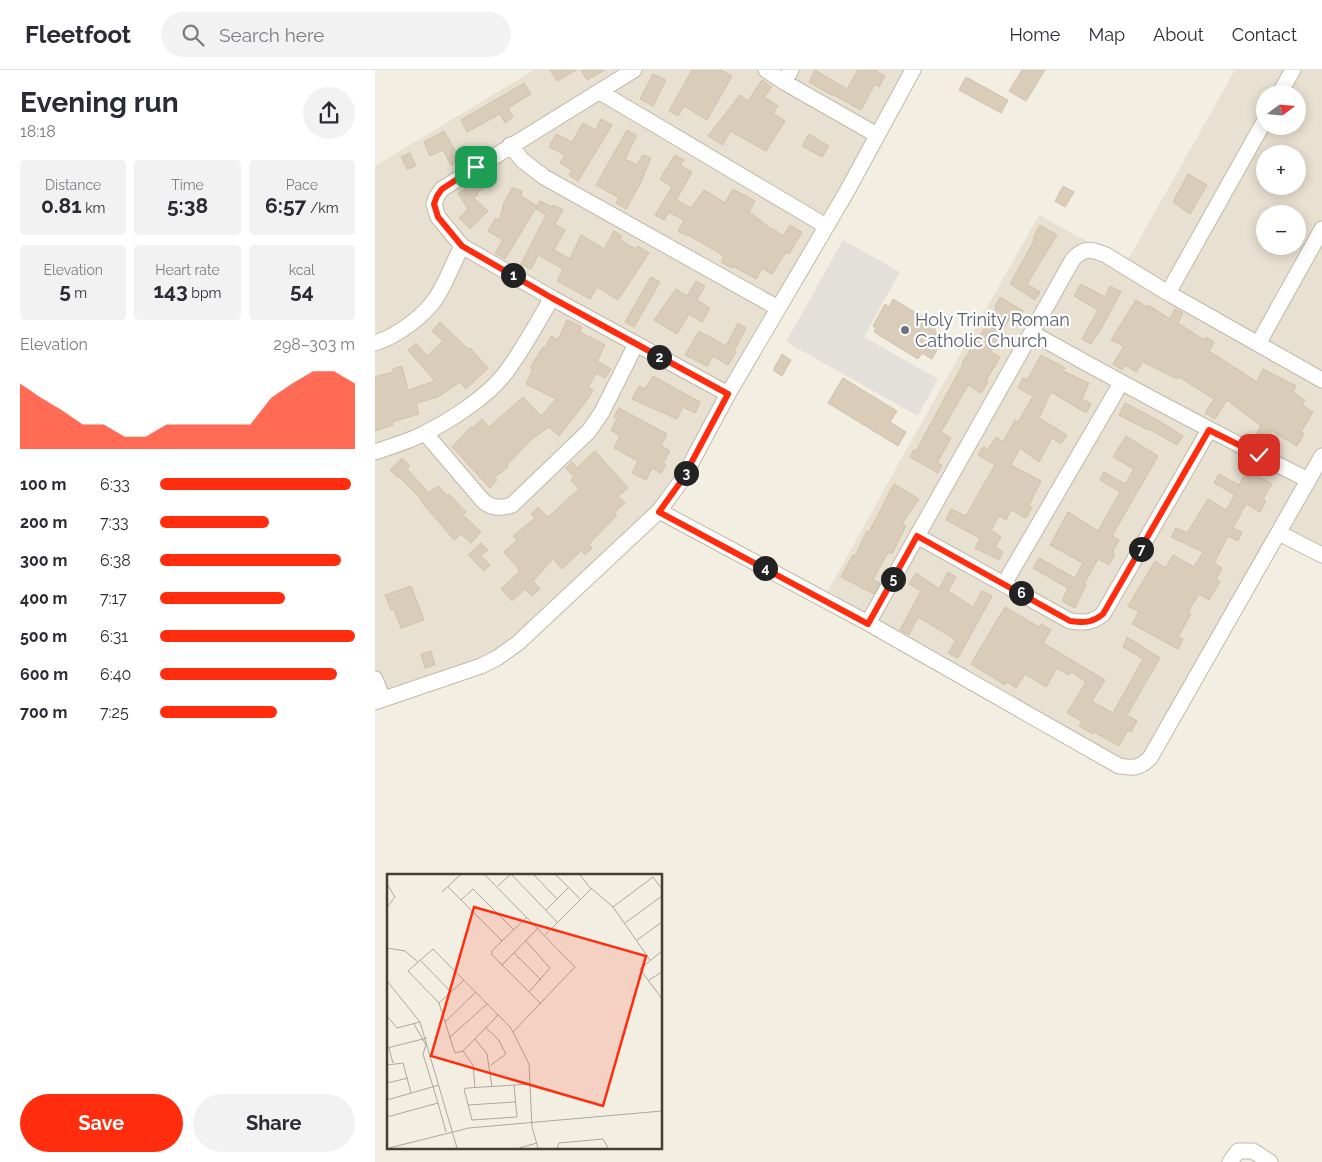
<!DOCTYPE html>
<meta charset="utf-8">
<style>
:root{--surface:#fff;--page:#f2f2f3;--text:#2b2b33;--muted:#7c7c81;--line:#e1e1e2;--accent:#ff2d0e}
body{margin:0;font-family:Raleway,sans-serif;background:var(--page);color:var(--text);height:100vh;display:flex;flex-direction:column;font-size:19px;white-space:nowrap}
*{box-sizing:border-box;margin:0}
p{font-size:16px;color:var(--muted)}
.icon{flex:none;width:28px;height:28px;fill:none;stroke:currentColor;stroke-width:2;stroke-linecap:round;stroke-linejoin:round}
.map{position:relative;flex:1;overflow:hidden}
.panel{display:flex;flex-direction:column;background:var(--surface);width:375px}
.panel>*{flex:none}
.needle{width:32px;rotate:74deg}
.fabs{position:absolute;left:881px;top:15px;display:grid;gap:10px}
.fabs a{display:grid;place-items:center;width:50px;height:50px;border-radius:50%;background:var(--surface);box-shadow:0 2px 12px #0003;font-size:25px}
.pin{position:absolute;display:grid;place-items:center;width:42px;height:42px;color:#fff;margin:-21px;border-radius:10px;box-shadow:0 2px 8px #0006}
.km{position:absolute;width:25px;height:25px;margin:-12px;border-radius:50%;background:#222;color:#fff;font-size:14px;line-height:25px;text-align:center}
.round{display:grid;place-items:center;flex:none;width:52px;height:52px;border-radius:26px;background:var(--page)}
.summary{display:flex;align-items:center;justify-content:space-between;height:85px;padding:0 20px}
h1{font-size:28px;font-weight:700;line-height:38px}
.figures{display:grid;grid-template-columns:repeat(3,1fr);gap:8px;height:85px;padding:5px 20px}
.figures div{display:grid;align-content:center;border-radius:5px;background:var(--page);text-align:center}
.figures b{font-size:21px;font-weight:700}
.figures small{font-size:14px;font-weight:400}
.figures p{font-size:14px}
.chart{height:140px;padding:10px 20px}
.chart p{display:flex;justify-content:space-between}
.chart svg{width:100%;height:90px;margin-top:5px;fill:var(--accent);opacity:.7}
.primary-button{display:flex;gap:10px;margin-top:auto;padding:10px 20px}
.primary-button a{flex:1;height:58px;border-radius:30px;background:var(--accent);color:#fff;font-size:20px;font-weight:700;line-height:58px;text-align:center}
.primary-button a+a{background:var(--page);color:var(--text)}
ul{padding:0 20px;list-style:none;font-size:16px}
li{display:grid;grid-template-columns:80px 60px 1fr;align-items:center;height:38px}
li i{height:12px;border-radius:6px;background:var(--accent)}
header{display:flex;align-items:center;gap:30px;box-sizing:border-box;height:70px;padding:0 25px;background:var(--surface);border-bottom:1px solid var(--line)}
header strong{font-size:24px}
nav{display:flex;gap:28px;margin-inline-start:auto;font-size:18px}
.search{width:350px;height:45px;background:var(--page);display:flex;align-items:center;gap:12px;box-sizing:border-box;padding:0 18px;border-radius:28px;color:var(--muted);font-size:19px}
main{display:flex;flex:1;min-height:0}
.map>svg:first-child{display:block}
.residential{fill:#e8e0d0;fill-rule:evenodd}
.parking{fill:#e3e0dc}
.building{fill:#d9ccb9;stroke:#d2c1a9}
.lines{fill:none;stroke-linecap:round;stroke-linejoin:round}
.minor-casing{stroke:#c2b8a7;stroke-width:17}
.minor{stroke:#fff;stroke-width:15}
.route-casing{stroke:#fff;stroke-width:10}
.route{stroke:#ff2d0e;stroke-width:6}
.worship-dot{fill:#6b7280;stroke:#fff;stroke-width:2}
.labels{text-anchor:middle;stroke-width:4.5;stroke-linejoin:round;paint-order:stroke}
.worship-label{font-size:18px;fill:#5b616d;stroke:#fff;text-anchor:start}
.inset-road{fill:none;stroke:#ada79c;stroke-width:1}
.view{fill:#ff2d0e;fill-opacity:0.15;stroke:#ff2d0e;stroke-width:2.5}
.inset-edge{fill:none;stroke:#453d32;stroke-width:2.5}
</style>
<header>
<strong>Fleetfoot</strong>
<div class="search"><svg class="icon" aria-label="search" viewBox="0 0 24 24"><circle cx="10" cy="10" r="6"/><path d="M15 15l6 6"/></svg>Search here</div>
<nav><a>Home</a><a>Map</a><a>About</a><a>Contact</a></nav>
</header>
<main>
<section class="panel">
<div class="summary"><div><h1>Evening run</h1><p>18:18</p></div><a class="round"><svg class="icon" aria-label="share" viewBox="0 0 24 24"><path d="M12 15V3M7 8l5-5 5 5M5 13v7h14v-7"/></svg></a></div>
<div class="figures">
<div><p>Distance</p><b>0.81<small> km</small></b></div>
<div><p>Time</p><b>5:38</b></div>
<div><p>Pace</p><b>6:57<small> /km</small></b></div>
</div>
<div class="figures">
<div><p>Elevation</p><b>5<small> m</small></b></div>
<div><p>Heart rate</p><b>143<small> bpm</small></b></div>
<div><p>kcal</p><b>54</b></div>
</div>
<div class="chart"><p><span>Elevation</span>298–303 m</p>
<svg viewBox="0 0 160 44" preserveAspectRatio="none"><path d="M0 44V12L10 19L20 25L30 32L40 32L50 38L60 38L70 32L80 32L90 32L100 32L110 32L120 19L130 12L140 6L150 6L160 12V44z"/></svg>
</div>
<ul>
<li><b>100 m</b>6:33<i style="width:98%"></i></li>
<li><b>200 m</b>7:33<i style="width:56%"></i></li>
<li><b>300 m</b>6:38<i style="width:93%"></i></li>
<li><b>400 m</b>7:17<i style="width:64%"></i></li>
<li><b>500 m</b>6:31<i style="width:100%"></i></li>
<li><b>600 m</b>6:40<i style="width:91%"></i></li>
<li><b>700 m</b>7:25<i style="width:60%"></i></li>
</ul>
<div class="primary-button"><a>Save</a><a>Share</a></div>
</section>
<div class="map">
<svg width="947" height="1092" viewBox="0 0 947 1092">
<rect width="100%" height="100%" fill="#f3eee2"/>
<!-- residential -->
<path class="residential" d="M159 0H534L302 409 281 439 138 569 104 592 0 628V96Z
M860 0H947V483L901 458 768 689 747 692 453 521 530 382 664 145 710 170 746 202ZM890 24H922V56H890ZM890 84H922V116H890ZM890 144H922V176H890Z"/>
<!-- parking -->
<path class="parking" d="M468 170 525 202 489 267 563 309 543 346 411 272Z"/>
<!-- building -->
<path class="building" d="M175 0H201L182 11Z
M206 0H230L212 10Z
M317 0H346L357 6 332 50 309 36 303 46 294 41Z
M440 0 472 19 483 0H499L510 6 504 17 500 14 486 40 459 25 458 26 434 12Z
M647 0H670L651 31 634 21Z
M278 4 291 10 278 36 265 29Z
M591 7 633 30 626 43 584 20Z
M387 10 397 17 389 27 403 36 398 43 410 51 391 81 355 61 348 75 333 66 365 25 373 31Z
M149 13 156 24 133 38 138 47 130 53 125 44 92 62 86 50Z
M226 49 237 55 203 111 194 105 197 100 185 93 190 85 174 77 181 64 197 72 208 53 221 60Z
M252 60 261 65 260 66 261 67 250 89 262 95 268 85 276 88 265 114 251 139 241 133 244 128 221 115Z
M69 61 85 90 76 95 68 80 55 86 49 72Z
M434 64 454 76 447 87 427 76Z
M35 83 41 96 32 99 26 87Z
M300 85 309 90 305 95 317 102 301 130 316 138 329 120 350 133 358 119 380 131 374 142 396 159 397 158 408 166 415 155 427 162 414 184 411 182 397 204 387 198 381 209 358 196 357 198 346 192 349 186 313 165V166L303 161 309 150 294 142 289 150 280 145 297 117 285 109Z
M117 101 122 112 102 122 103 125 98 127 113 141 95 159 84 148 93 139 83 123 106 111 104 107Z
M813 104 832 115 815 144 798 132Z
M688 116 699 122 690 137 680 131Z
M137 118 147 121 146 126 162 136 130 189 120 183 128 170 113 161 121 148 124 151 129 133Z
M165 131 177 137 178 135 188 140 180 154 190 160 179 180 195 189 206 165 229 179 239 161 247 166 245 170 261 179 263 176 274 183 243 230 222 217 215 229 182 211 188 199 163 185 156 199 146 194 171 145 161 139Z
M665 155 682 165 652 214 665 222 660 230 635 214 660 169 658 168Z
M276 207 285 212 259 257 250 252Z
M321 211 330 216 322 230 335 238 327 252 314 244 302 264 279 250 301 219 312 226Z
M706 214 730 227 735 216 746 222 723 264H722L716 274 707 269 723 240 699 226Z
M625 227 648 241 642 251 635 247 616 282 625 287 611 311 613 312 606 323 593 315 566 362 576 368 562 393 567 395 563 403 535 387 539 380 541 381 588 294 587 293 600 272 601 273 621 238 620 237Z
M518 229 562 256 559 261 569 267 557 289 547 283 543 289 499 262 501 258 498 256 510 234 514 237Z
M761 230 772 237 773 235 795 249 800 239 808 243 803 253 829 270 831 267 839 272 834 281 882 312 888 299 921 316 918 322 930 330 927 335 938 342 926 362 929 364 922 376 897 361 888 376 878 369 886 356 852 330 840 349 830 343 839 329 804 307 802 309 768 292 761 302 750 295 747 300 738 294 749 276 736 270Z
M192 250 207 257 205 262 230 275 222 291 236 299 230 308 221 303 213 318 218 320 212 330 184 366 174 357 157 369 132 395 133 397 120 407 122 410 115 418 77 377 96 357 97 358 107 349 114 357 148 327 166 346 181 329 151 314 158 299 155 298 168 277 170 278 176 266 183 270Z
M65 252 93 279 95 278 113 298 91 319 85 312 63 327 41 333 44 344 17 352 18 355 0 361V307L18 302V299L27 296 33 320 60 311 33 280 41 273 52 286 68 271 57 261Z
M363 253 371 258 359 281 361 282 353 295 338 286 332 296 310 285 324 261 351 276Z
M407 284 416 290 407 306 398 300Z
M666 285 690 298 688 301 714 313 707 329 716 334 711 343 676 322 664 348 692 365 686 374 677 368 664 392 645 378 636 395 666 411 654 435 657 438 651 448 636 440 631 450 624 446 616 460 626 467 620 477 628 482 624 490 600 478 605 468 571 450 576 439 591 446 602 426 620 395 603 385 608 377 613 379 621 367 628 372 640 350 643 352 658 326 643 318 648 308 652 310Z
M278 306 325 332 320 343 308 337 302 349 257 329 264 316 270 319Z
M468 308 522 341 515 352 531 362 523 376 453 333Z
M750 333 779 348 808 366 802 375 774 359 773 360 744 345Z
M244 338 292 364 286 376 295 381 288 393 291 394 286 403 277 398 271 410 257 403 263 391 239 378 245 366 236 360 242 349 239 347Z
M751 366 783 386 737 466 744 470 737 483 740 484 734 495 723 489 709 514 711 515 700 538 687 531 693 518 658 498 664 488 700 508 708 493 675 475 693 442 723 461 745 422 725 410 729 402 750 414 759 399 738 387Z
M220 381 253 418 243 426 250 433 239 443 242 445 214 474 217 478 210 485 206 481 187 499 178 489 158 511 165 519 157 526 150 519 137 531 126 519 145 501 129 482 142 470 138 466 160 448 156 444 163 437 173 447 204 419 196 410 199 407 191 398 197 392 202 398Z
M27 388 35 396 32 399 54 423 63 416 72 426 74 424 91 442 88 445 106 462 96 473 86 464 79 470 46 431 47 430 24 407 23 408 15 400Z
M873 400 897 414 888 429 891 431 885 442 871 434 858 458 867 462 863 471 853 466 839 493 847 498 841 509 845 512 834 530 824 524 813 542 816 544 803 567 808 569 803 579 757 554 764 542 753 536 780 491 791 498 798 485 819 497 828 482 796 467 801 458 812 463 833 429 851 440 860 425 839 413 844 404 864 415Z
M519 414 544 429 527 454 531 456 517 484 513 482 498 510 505 513 499 524 466 507 478 485 480 486 492 461 494 462Z
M106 473 113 480 106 486 115 495 109 501 93 485Z
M573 502 581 507 573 521 598 537 607 521 617 526 583 588 573 583 581 570 543 547 534 565 525 560 546 521 534 514 541 503 564 519Z
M36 516 49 550 26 558 19 539 16 540 10 525Z
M630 537 664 557 666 554 676 560 668 573 730 610 717 631 738 643 768 589 748 577 752 567 785 588 752 645 762 651 756 662 753 660 744 676 719 662 718 664 704 656 707 651 692 643 711 612 696 602 694 605 682 598 671 617 650 604 641 618 632 612 630 615 596 594Z
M56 581 60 595 50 598 46 584Z"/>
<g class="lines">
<!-- minor casing -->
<g class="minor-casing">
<path id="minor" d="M259 0 67 119 62 126 59 134 61 141 63 147 87 176 177 228 353 324
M391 0 409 12 416 0
M409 12 502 65
M225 22 451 156
M904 24 918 0
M890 50 793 223 947 310
M135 75 147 90 169 107 403 238
M657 263C748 314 840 363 933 410
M0 273C22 266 48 247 61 228 70 215 79 191 87 176
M883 274 947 159
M50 363 109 432C119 439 127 438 137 435L214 361 227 342 261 274
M0 382C17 376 35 371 50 363 76 350 110 328 128 306 147 282 161 254 177 228
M284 441 493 553 744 696C758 698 764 699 775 688L947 386
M904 463 947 485
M542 466 695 551C709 553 717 553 728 544L834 360
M629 514 746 313
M493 553 698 189C710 177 716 179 731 185L793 223
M0 609 8 629
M0 632 106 596 122 588 143 573 284 441 307 410 353 324 471 123 538 0
M855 1092 863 1081H878L895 1092"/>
</g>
<!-- minor -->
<use href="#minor" class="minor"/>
</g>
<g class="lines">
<!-- route casing -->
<g class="route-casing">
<path id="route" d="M101 97 67 119 62 126 59 134 63 147 87 176 177 228 353 324 307 410 284 442 493 554 542 466 695 551C709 553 717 553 728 544L834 360 884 385"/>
</g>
<!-- route -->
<use href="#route" class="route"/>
</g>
<!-- markers -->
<circle class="worship-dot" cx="530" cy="260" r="5"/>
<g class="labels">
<!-- worship labels -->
<g class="worship-label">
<text x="540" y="256">Holy Trinity Roman<tspan x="540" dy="21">Catholic Church</tspan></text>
</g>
</g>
<!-- overview -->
<g transform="translate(12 804)">
<rect width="275" height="275" fill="#f3eee2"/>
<path class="inset-road" d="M98 1 188 93 126 158M125 1 170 48M147 1 170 25 182 13M169 1 193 25M0 10 8 23 0 33M111 12 123 1M61 13 115 67 140 43M204 14 226 33 263 86M55 18 73 1M74 26 86 15 127 56M226 33 266 3 275 15M159 36 170 25M238 49 275 22M158 61 204 15 193 1M250 66 275 48M115 67 105 77V81L154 130M139 67 163 94 142 118M0 74 18 77 31 88M275 77 253 95 275 125M127 79 154 106M33 86 64 118 52 129M115 91 151 54M262 106 275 98M0 107 33 148 70 274M64 118 77 106M111 141 76 177 68 179 52 129 21 97 46 75 123 153 126 158 142 190 145 253 151 274M0 142 10 154 33 148M58 148 89 118M27 150 39 171 36 180 51 229M99 154 111 165 119 180 104 191M62 164 100 130M88 165 100 180 105 213M0 174 40 164M2 174 6 189M76 177 86 191 88 214M0 191 16 189 24 219M0 209 21 204M127 211 130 243 85 246 77 215 80 214 144 210M0 226 52 211M81 231 128 228M0 243 51 229 59 258M2 274 82 254 275 237M132 274 150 269M170 274 172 269 216 265 221 274"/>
<path class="view" d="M87 33 259 82 216 232 44 182Z"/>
<rect width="275" height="275" class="inset-edge"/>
</g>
</svg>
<div class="fabs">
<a><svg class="needle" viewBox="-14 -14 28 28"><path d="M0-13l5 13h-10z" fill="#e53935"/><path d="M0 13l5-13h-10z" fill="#7c7c81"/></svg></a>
<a>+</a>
<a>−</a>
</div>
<div class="pin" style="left:101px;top:97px;background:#1e9e55"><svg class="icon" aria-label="arrive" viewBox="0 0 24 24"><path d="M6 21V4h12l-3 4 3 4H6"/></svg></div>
<div class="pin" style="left:884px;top:385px;background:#d93025"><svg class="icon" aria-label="check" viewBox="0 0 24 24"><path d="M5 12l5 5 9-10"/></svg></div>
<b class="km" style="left:138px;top:205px">1</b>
<b class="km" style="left:284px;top:287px">2</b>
<b class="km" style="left:311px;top:403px">3</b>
<b class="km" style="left:390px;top:498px">4</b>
<b class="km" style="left:518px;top:509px">5</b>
<b class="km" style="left:646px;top:523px">6</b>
<b class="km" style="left:766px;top:479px">7</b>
</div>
</main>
